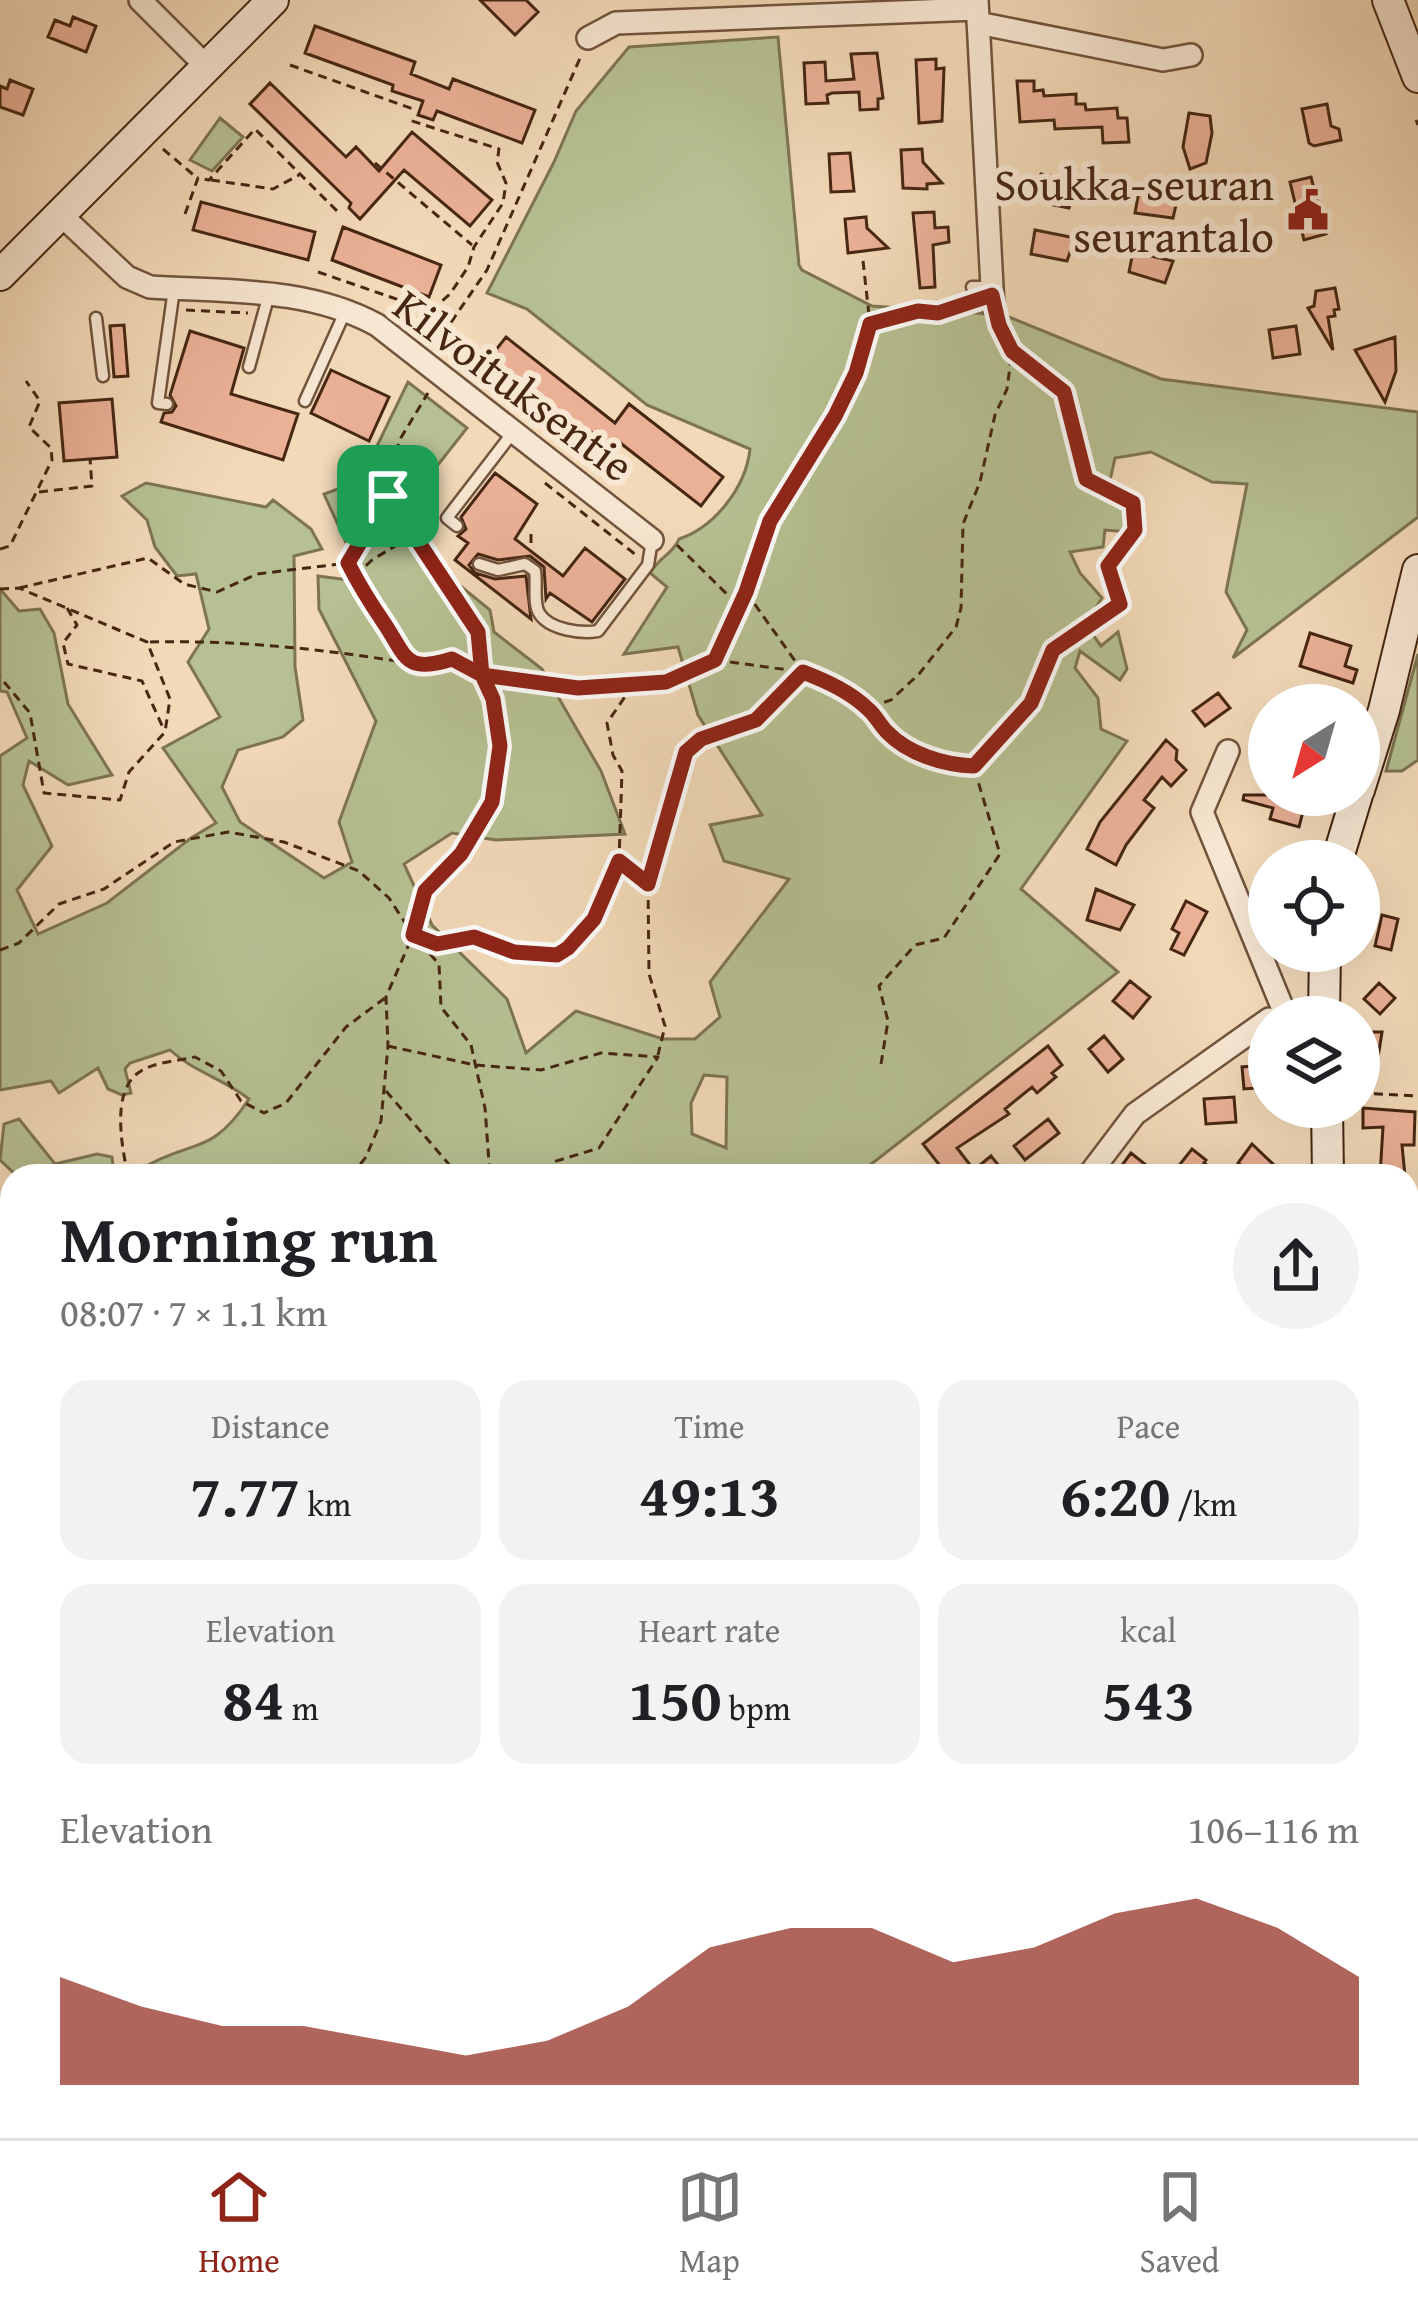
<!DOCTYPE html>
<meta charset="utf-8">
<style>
:root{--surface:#fff;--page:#f2f2f2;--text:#202124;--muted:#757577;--line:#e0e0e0;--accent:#8f2418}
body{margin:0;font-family:"Gentium Book Plus",serif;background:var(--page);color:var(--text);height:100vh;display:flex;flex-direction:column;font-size:45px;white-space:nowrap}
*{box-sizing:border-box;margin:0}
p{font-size:39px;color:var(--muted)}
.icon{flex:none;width:66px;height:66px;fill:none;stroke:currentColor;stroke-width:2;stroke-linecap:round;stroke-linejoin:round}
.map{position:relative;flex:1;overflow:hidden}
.panel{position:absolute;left:0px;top:1164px;width:1419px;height:975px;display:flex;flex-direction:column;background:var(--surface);border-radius:36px 36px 0 0;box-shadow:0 12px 48px #0002}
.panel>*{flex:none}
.needle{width:78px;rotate:217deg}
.buttons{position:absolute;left:1248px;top:684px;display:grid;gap:24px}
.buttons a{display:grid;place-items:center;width:132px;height:132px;border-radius:50%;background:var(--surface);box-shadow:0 12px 48px #0002;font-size:60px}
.pin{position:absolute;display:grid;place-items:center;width:102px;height:102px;color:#fff;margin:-51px;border-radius:24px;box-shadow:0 6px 18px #0006}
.round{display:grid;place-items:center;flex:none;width:126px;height:126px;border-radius:63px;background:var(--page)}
.head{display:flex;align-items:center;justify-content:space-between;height:204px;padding:0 60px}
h1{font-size:66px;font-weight:700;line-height:90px}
.metrics{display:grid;grid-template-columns:repeat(3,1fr);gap:18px;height:204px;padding:12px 60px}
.metrics div{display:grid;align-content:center;border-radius:30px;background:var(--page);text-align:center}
.metrics b{font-size:60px;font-weight:700}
.metrics small{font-size:33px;font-weight:400}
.metrics p{font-size:33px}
.chart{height:336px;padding:24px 60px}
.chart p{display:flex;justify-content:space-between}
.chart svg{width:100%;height:216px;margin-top:12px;fill:var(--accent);opacity:.7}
.tabs{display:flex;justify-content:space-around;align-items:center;height:168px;border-top:3px solid var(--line);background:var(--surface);font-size:33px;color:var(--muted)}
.tabs a{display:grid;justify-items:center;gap:6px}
.tabs .current{color:var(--accent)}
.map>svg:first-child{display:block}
.green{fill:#b6c092;stroke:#7e7452;stroke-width:3;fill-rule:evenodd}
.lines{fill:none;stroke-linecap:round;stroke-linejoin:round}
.stream{stroke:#7b7f75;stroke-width:4.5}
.building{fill:#ebb197;stroke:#472712;stroke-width:3}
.lane-casing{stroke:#72543c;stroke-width:15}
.street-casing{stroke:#72543c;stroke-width:26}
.secondary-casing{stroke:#472712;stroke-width:34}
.path{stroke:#472712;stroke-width:3;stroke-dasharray:9 6;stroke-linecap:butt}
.lane{stroke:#f7e6d1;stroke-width:10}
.street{stroke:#f7e6d1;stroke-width:21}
.secondary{stroke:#f7e6d1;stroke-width:30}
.route-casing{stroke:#fff;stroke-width:24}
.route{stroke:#8f2418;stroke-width:15}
.labels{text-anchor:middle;stroke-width:12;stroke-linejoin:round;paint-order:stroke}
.poi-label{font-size:45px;fill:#472712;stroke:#f7e6d1;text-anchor:end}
.street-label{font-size:45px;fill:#472712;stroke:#f7e6d1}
</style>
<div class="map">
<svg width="1418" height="2138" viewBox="0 0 1418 2138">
<rect width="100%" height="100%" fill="#f2d9b8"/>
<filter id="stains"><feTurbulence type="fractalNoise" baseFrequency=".00167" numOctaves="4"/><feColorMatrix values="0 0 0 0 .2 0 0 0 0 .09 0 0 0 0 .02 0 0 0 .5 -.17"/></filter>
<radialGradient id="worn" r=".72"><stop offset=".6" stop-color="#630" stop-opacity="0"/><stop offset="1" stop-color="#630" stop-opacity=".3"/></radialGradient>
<!-- green -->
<path class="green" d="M778 37 799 265 802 270 872 306 1004 315 1161 379 1418 412V517L1233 658 1247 630 1226 592 1247 484 1212 482 1151 452 1115 458 1107 494 1127 496 1131 532 1105 530 1103 547 1070 552 1080 573 1102 598 1085 624 1101 646 1118 632 1127 669 1120 680 1080 651 1075 668 1098 698 1101 729 1127 741 1021 889 1118 972 856 1176H143L141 1169C192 1138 210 1158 249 1099 224 1079 194 1072 170 1050L130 1063 125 1069 131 1093 122 1095 108 1089 98 1068 59 1093 51 1081 0 1090V756L27 738 7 692 0 691V589L19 611 40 609 54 633 68 704 112 775 68 785 29 761 23 785 52 846 17 890 38 934 107 903 191 838 216 823 163 748 220 717 188 662 209 629 196 574 177 576 155 547 147 520 122 496 146 483 266 507 273 500 311 529 322 549 294 556 295 667 303 720 283 737 238 750 222 787 240 822 324 878 352 862 339 822 376 721 319 609 318 576 364 582 324 494 360 481 408 382 467 428 400 513 415 549 490 610 494 632 542 669 601 771 625 834 496 840 452 833 404 864 432 925 507 999 526 1053 576 1011 663 1039H695L720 1017 710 982 789 879 724 861 710 825 762 815 698 715 678 647 624 654 667 587 650 573C660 556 673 554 679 539 715 527 746 487 750 449L647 405 527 309 487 293 554 162 576 111 629 47ZM704 1075 727 1077 726 1148 692 1134 691 1103Z
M220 118 243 137 212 171 190 160Z
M1418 654V760L1402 771H1386Z
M19 1119 55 1164 97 1154 112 1157 114 1176H17L0 1160 4 1124Z
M1407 1215H1418V1357L1407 1354Z
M8 1299 12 1303V2127H82L75 2138H0V1300Z
M1418 2095V2138H1348L1347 2127H1407V2119L1413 2120Z
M512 2127H640L628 2138H510Z
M672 2127H840L841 2138H663Z"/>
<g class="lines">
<!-- stream -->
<path class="stream" d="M0 1756 12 1749"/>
</g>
<!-- building -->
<path class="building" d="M480 0H526L538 12 515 35Z
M73 17 96 26 86 52 48 37 55 20 70 26Z
M315 26 415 62 411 74 449 89 453 79 535 110 522 143 437 111 433 120 418 115 423 101 392 91 393 85 305 53Z
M877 53 883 98 878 99V109L860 110 859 92 832 93 827 95 828 103 806 104 804 63 825 62 826 81 854 79 851 54Z
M936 59V69L944 68 942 121 919 123 916 60Z
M10 80 33 89 23 115 0 107V86L7 89Z
M1017 81H1034V91L1043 90 1044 96 1076 94V104H1085L1086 110 1117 108 1118 118H1127L1129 142 1103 143 1102 127 1055 129 1054 120 1020 122Z
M270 83 346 157 356 147 379 171 412 132 492 200 470 226 404 170 360 219 349 208 351 203 250 104Z
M1327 104 1331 126 1339 129 1341 140 1314 146 1309 143 1302 109Z
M1189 113 1210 116 1212 133 1206 163 1190 169 1183 147Z
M922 149 923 162 942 183 927 184V189L903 188 901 150Z
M850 153 854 191 831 192 829 154Z
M1041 174 1077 182 1069 208 1049 204 1051 197 1037 195Z
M1311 177 1326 234 1304 240 1290 182Z
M1139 191 1178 196 1173 218 1135 213Z
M201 202 315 232 308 260 193 230Z
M934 212 935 228 948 227 949 242 933 245 935 287 920 288 913 213Z
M866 217 867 228 888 248 848 253 845 219Z
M343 227 441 265 429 297 332 260Z
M1035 230 1075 238 1067 261 1031 254Z
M1133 252 1173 261 1165 283 1129 272Z
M1335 288 1339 309 1334 310 1335 316 1328 317 1333 350 1308 308 1314 306 1316 291Z
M124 325 128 376 114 377 110 326Z
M1296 326 1300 354 1273 358 1269 330Z
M190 331 244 348 231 394 298 414 283 460 161 422 164 413 172 412 176 406 170 395Z
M506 337 615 423 629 404 723 477 701 506 619 442 614 449 587 429 573 447 561 438 567 430 484 365Z
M1395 337 1396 371 1385 402 1355 350Z
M331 370 389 397 369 441 311 413Z
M112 399 117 457 64 461 59 403Z
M495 473 537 504 515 539 563 576 585 548 625 579 592 622 550 593 546 599 544 567 530 556 498 560 478 554 469 565 475 573 495 579 526 576 531 619 455 560 468 543 458 536 466 529 461 517Z
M1310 633 1351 646 1345 666 1357 670 1353 683 1300 666Z
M1218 693 1230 708 1205 726 1193 711Z
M1166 740 1177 750 1176 760 1186 770 1171 786 1162 777 1144 800 1154 808 1126 845 1116 865 1087 849 1100 822Z
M1244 795H1302L1306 800 1299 827 1270 819 1273 808 1243 800Z
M1096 889 1134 905 1120 930 1087 920Z
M1186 901 1207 912 1184 955 1171 949 1179 933 1172 929Z
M1382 915 1398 919 1391 950 1375 946Z
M1130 981 1150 997 1133 1018 1113 1001Z
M1379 983 1395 998 1380 1014 1364 999Z
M1366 1032H1382L1375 1077 1359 1074Z
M1104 1036 1123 1059 1108 1072 1089 1049Z
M1048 1046 1062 1065 1052 1073 1056 1077 1037 1093 1032 1087 1005 1109 1009 1114 957 1148 974 1170 991 1156 1007 1176H948L923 1144Z
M1269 1065V1087L1244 1089 1242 1067Z
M1234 1097 1236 1122 1206 1124 1204 1099Z
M1363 1108 1415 1112 1414 1145H1402L1405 1176H1380L1383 1127 1363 1128Z
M1048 1119 1059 1133 1025 1160 1014 1146Z
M1252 1144 1274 1165 1265 1176H1255L1238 1163Z
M1192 1149 1206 1160 1204 1163 1222 1176H1188L1177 1168Z
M1131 1153 1146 1165 1155 1176H1114Z"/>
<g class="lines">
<!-- lane casing -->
<g class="lane-casing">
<path id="lane" d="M972 287H992
M96 318 103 376
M249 367 269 294
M305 401 345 312
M167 404 158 403 174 289
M457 526 447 518 514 431
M479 564 498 570 525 564 535 571C537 583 533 603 539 613 549 630 582 634 598 631L648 565 652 540"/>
</g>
<!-- street casing -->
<g class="street-casing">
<path id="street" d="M140 0 207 67
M977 0 993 306
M978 23 1163 60 1191 55
M588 38 616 23 977 9
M62 216 127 277 150 287C228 292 307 287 377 325L652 540
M1228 751 1202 812 1283 1009
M1088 1176 1135 1114 1269 1019
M85 2138 92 2127"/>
</g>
<!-- secondary casing -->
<g class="secondary-casing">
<path id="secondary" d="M1388 0 1418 77
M0 275 273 0
M1359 790 1384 710 1418 570
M1337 861 1357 795
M1324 1017 1325 951
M1327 1107 1328 1176
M1327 2127 1328 2138"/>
</g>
<!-- path -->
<path class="path" d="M290 65 413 109
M1416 120 1418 125
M163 149 196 177
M375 163 472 245
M211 180 273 189 299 175
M185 214 198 178 209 180 255 129 337 211
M863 261 870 324
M318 272 431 311 450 294 468 267 474 247 503 203 506 183 497 162 499 149 409 120
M186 310 248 313
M427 338 425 329 431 313
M434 347 487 270 581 56
M545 483 636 555
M39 492 92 486 90 459
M531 534V549
M677 545 737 604
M0 549 10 546 52 460 51 448 29 427 40 401 26 381
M349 561 388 496 399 441 428 393
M355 576 372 560 410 537
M19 588 148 558 184 584 217 592 257 574 348 563C359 584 395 657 415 664 427 668 440 663 452 659L482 675 578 689 666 682 715 660 803 672
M0 589 19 588 147 642 170 699 165 732 129 772 120 800 44 793 30 713 0 677
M746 592 803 672 830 683 868 708 890 736 917 753 958 766H974L1031 703 1053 650 1120 603 1109 566 1135 530 1133 503 1086 479 1063 392 1012 351
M67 608 77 625 63 643 68 664 142 681 164 730
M150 642C239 640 322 649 409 663
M716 658 746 592 770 521 835 416 855 373 870 324C905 314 939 312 973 301
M633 685 607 723 613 755 622 771 619 861 648 884 649 974 665 1026 658 1055
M870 707 891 700 919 674 956 627 961 608 963 524 980 482 995 415 1007 389 1012 351 999 325
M649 881 686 752 701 739 756 720 802 673
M414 935C446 947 456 933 479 939 492 943 503 950 516 952 583 966 596 915 618 863
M0 950 19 943 59 904 104 889 174 842 228 832 284 842 359 871 389 898 413 935 439 964 441 1007 471 1045 485 1108 490 1176
M388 1046 475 1065 541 1070 601 1053 658 1057 599 1148 553 1162 543 1176
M881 1064 888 1021 879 986 915 945 944 938 1000 854 974 768
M386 1091 459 1176
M1359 1093 1418 1096
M128 1176C122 1147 111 1093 138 1073 152 1062 178 1061 195 1057L221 1071 241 1101 264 1113 286 1103 346 1027 385 998
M351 1176 366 1157 381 1121 388 1046 386 997 413 935 425 891 461 853 492 802 500 746 493 699 482 675 477 632 388 496
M0 1287 12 1285
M1407 1318 1418 1320
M0 1567 12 1566
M1407 1852 1411 1851 1412 1859 1418 1857
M0 1912 12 1926
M0 2017 12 2019
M24 2138 26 2127
M1238 2138 1243 2127"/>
<!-- lane -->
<use href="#lane" class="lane"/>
<!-- street -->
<use href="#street" class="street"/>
<!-- secondary -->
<use href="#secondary" class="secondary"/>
</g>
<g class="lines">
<!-- route casing -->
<g class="route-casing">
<path id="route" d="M388 496 478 632 482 675 493 699 500 746 492 802 461 854 425 891 413 935 437 944 474 937 514 952 557 955 568 948 594 919 619 861 648 884 686 752 701 739 756 720 803 672C826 681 851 692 869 710 876 716 880 725 887 732 908 754 944 765 974 766L1031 703 1053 650 1120 604 1108 566 1135 530 1133 503 1086 479 1064 392 1012 351 999 325 992 295 938 313 918 311 870 324 856 373 835 416 770 521 746 592 715 660 666 682 578 688 482 675 452 659C404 674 407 657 384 623 369 601 360 587 348 563L388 496"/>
</g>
<!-- route -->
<use href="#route" class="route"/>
</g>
<!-- icons -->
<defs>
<g id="civic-bare" transform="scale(3.24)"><path d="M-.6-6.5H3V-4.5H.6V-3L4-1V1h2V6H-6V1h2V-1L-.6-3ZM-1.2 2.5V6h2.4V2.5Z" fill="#8f2418" stroke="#f7e6d1" stroke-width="2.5" paint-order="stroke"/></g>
</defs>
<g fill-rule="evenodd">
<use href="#civic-bare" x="1308" y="210"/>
</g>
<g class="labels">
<!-- poi labels -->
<g class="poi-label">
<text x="1274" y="200">Soukka-seuran<tspan x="1274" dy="52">seurantalo</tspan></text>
</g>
<!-- street labels -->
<g class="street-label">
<text transform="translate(514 385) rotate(37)" y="16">Kilvoituksentie</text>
</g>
</g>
<rect width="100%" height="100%" filter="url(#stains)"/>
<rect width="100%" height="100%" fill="url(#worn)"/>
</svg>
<div class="buttons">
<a><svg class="needle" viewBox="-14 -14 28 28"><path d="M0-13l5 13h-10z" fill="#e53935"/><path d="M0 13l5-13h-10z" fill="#757577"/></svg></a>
<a><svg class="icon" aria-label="locate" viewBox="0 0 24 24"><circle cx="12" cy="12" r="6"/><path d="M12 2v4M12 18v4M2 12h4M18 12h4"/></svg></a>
<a><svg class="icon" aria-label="layers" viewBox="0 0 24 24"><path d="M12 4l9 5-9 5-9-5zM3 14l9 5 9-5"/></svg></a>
</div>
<div class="pin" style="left:388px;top:496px;background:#1e9e55"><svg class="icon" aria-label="arrive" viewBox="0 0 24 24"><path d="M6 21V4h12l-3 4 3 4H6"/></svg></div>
<section class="panel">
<div class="head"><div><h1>Morning run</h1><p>08:07 · 7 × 1.1 km</p></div><a class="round"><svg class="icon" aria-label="share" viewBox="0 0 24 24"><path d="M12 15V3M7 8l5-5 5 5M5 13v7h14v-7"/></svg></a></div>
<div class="metrics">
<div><p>Distance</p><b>7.77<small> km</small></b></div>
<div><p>Time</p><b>49:13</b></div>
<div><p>Pace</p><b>6:20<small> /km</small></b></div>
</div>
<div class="metrics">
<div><p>Elevation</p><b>84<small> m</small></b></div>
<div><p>Heart rate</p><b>150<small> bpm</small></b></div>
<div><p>kcal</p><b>543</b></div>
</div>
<div class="chart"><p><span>Elevation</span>106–116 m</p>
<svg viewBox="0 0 160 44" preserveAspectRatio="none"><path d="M0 44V22L10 28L20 32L30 32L40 35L50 38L60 35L70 28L80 16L90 12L100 12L110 19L120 16L130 9L140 6L150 12L160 22V44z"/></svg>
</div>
</section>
</div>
<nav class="tabs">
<a class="current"><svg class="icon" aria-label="home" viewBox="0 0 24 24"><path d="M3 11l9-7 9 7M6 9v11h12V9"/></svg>Home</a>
<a><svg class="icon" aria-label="map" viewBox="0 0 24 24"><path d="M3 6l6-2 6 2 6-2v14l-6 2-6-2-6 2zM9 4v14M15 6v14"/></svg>Map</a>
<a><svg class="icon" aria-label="saved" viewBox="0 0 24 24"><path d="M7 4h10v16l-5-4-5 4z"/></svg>Saved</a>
</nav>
